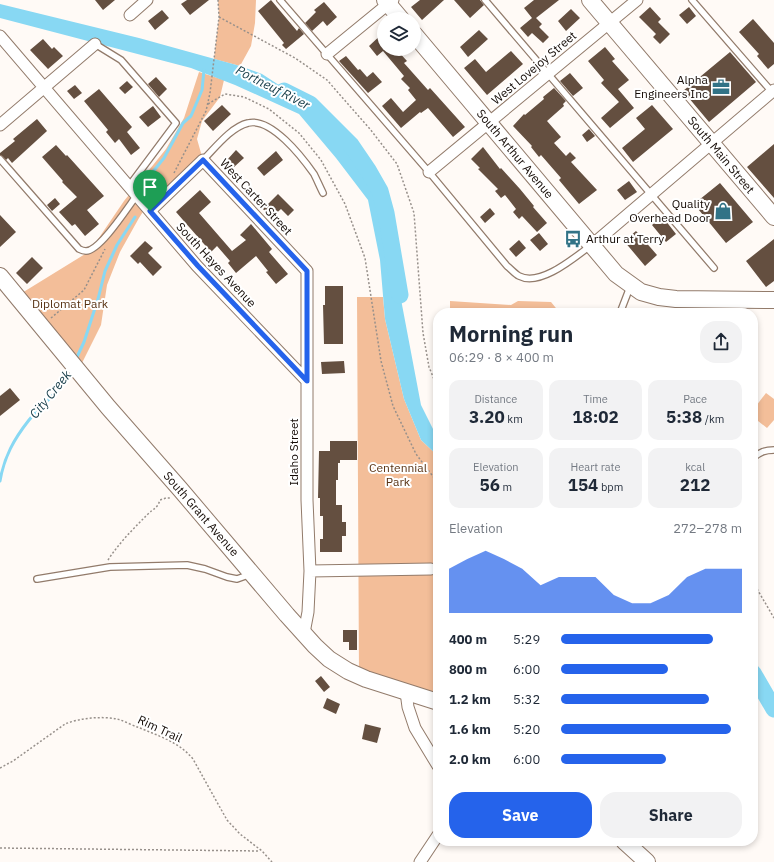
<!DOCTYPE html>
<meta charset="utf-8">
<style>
:root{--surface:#fff;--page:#f2f2f3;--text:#1f2937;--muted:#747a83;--accent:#2563eb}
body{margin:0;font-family:"IBM Plex Sans",sans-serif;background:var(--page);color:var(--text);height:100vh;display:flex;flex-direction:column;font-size:15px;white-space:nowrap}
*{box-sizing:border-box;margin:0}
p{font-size:13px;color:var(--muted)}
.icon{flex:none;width:22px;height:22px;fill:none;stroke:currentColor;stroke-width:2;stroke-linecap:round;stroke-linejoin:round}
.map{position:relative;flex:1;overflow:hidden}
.drawer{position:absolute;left:433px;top:308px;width:325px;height:538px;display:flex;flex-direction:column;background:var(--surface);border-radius:16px;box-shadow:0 2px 6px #0003}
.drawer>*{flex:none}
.buttons{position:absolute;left:377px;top:12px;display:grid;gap:8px}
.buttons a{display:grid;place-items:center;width:44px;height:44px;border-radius:50%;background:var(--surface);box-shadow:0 2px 6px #0003;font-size:20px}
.pin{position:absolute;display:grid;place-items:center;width:34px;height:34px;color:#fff;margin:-41px -17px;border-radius:50% 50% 50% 0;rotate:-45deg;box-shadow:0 0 4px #0007}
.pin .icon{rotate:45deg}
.round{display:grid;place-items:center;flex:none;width:42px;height:42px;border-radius:16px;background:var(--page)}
.headline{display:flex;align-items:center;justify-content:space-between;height:68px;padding:0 16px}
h1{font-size:22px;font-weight:700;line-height:30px}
.metrics{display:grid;grid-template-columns:repeat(3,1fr);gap:6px;height:68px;padding:4px 16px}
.metrics div{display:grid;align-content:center;border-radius:10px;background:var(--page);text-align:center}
.metrics b{font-size:17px;font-weight:700}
.metrics small{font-size:11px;font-weight:400}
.metrics p{font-size:11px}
.chart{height:112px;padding:8px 16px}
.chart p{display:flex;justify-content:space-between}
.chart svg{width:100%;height:72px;margin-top:4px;fill:var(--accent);opacity:.7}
.action{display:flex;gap:8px;margin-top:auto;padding:8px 16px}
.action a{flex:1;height:46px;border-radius:16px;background:var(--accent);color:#fff;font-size:16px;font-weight:700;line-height:46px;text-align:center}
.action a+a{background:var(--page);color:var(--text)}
ul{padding:0 16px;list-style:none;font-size:13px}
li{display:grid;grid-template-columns:64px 48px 1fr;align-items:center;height:30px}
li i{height:10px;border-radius:5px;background:var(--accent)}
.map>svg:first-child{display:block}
.green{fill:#f3be99}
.water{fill:#88d8f3}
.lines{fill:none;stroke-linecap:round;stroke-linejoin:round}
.stream{stroke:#88d8f3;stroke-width:3}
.river{stroke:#88d8f3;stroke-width:17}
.building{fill:#644f40}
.lane-casing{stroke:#927b6b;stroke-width:8}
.street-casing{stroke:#927b6b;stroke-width:13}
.secondary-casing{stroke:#927b6b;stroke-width:18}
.path{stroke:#97908b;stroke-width:1.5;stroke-dasharray:2 2;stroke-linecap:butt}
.lane{stroke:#fff;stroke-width:5.5}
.street{stroke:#fff;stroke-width:11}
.secondary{stroke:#fff;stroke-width:16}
.route-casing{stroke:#fff;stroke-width:8}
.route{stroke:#2563eb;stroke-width:5}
.labels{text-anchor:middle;stroke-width:4;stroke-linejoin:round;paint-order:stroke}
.street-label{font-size:12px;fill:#140b06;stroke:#fff}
.poi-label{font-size:12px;fill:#140b06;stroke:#fff;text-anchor:end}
.park-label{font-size:12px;fill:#583213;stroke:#fff}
.water-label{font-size:13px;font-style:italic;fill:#1b404c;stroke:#fff}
</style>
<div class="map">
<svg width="774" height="862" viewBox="0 0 774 862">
<rect width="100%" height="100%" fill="#fffaf6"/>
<!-- green -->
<path class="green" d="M218 0H256L255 23 251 46 240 66 214 59 219 17Z
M199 72 224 80 220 97 202 121 197 139 203 160 146 207 139 218 120 252 107 285 101 325 78 371 17 296 90 251 124 201 166 149 184 118Z
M357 297H383L385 319 404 399 421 440 438 456V702L359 676Z
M450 301 511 305 518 301 551 302 560 313H450Z
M766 393 774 399V420L767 428 753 417V410Z"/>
<!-- water -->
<path class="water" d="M0 4 139 38 240 66 262 74 305 102 351 145 382 199 421 405 433 429 438 433V456L421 440 404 399 385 319 380 260 368 200 336 158 299 114 235 85 191 68 0 18Z"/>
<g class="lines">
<!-- stream -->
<path class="stream" d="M143 184 164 158 183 123 191 116 202 90 204 70
M76 359 84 342 98 299 105 271 117 245 135 217
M0 481C4 457 14 439 29 420 43 403 62 390 71 370"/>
<!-- river -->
<path class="river" d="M284 91 310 104 351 145 368 170 380 191 386 213 400 295
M753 673 774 709"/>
</g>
<!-- building -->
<path class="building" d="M95 0H115L103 10Z
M187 0H209L190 15 181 4Z
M271 0 297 31 299 28 304 34 286 49 282 45 284 43 258 11Z
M420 0H444L422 20 411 7Z
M454 0H480L484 5 470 18Z
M534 0H559L536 18 542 24 539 27 549 37 543 43 532 33 528 37 520 28 532 18 524 8Z
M324 2 337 17 327 26 323 21 312 31 305 23 316 12 314 10Z
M650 7 661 19 658 22 670 34 660 44 653 37 656 34 639 17Z
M689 7 696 16 687 24 679 15Z
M571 9 580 18 566 31 558 21Z
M162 10 169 18 155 30 148 21Z
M753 19 774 43V64L768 69 757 56 759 54 739 32Z
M479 30 488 39 468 57 460 47Z
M384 32V49H396L407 61 404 63 428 90 430 88 465 127 453 137 428 108 421 113 420 112 401 128 382 106 391 98 403 112 416 100 408 90 410 88 401 79 404 76 383 51 377 56 369 46Z
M43 39 52 49 54 47 63 56 48 69 30 50Z
M605 47 615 59 612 61 629 80 618 89 634 108 610 128 601 118 619 102 601 83 604 80 588 61Z
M511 51 523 64 487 95 464 68 475 59 486 72Z
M730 52 756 82 709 122 683 91Z
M346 56 358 70 360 69 367 77 373 72 382 82 368 93 339 61Z
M570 73 583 88 573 96 560 81Z
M156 77 167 89 159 97 148 84Z
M127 81 133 87 125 94 119 88Z
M75 85 82 93 74 99 67 91Z
M554 88 566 101 563 104 564 106 547 121 561 137 554 143 566 156 570 152 576 158 571 162 597 190 579 204 559 180 561 178 541 155 539 157 531 147 532 146 513 126 524 114 525 115 544 99 543 97Z
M99 89 132 127 127 132 140 148 131 155 119 139 115 143 106 132 108 130 84 101Z
M222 105 231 114 213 131 204 121Z
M652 105 673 129 633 162 622 148 645 129 636 118Z
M153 106 161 117 148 127 139 117Z
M37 119 47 131 12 163 8 158 6 160 0 155V153L15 141 13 139Z
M589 129 595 136 587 142 582 135Z
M774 144V198L747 167Z
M56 145 66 156 67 155 104 196 87 210 99 224 85 236 75 224 72 226 59 212 77 197 62 182 63 181 42 157Z
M483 147 500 169 501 168 520 189 534 206 533 207 547 223 537 232 522 216 519 219 513 212 516 209 505 195 501 198 495 191 498 189 478 169 480 168 471 159Z
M236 150 244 158 234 167 227 160Z
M276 151 283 160 264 176 257 168Z
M629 181 637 192 625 200 617 190Z
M720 183 753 222 726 243 694 204Z
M200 190 211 202 199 213 232 251 246 240 240 235 251 224 272 249 269 252 288 274 276 284 266 272 268 271 256 256 236 273 228 263 230 261 217 246 211 252 176 212Z
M278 194 294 210 288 216 281 209 271 218 263 209Z
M55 198 60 204 52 211 47 205Z
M490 208 495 214 485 223 480 217Z
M0 215 16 232 0 247Z
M662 216 676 234 666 242 652 225Z
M636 231 657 255 645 266 624 241Z
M539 233 548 244 540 251 530 240Z
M774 239V281L766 287 746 261Z
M519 240 526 248 516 257 509 249Z
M145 241 153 248 148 253 162 267 153 276 140 262 138 264 130 256Z
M32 257 43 268 27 284 16 273Z
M325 286H343V344H324L323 305H325Z
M344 361 345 373 322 374 321 362Z
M10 388 20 400 0 416V396Z
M330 441H357V460H340V463H338V480H336V505H342V522H346V536H342V552H320V539H323V516H320V498H318L319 451H330Z
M343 630H357V650H349V642H343Z
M321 676 330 687 324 692 315 681Z
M327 698 340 704 336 714 323 708Z
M365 724 381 728 377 743 362 739Z"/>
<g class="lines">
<!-- lane casing -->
<g class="lane-casing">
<path id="lane" d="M280 0 429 172 507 266C511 269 515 274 519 276 540 287 574 258 590 246
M485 0 714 268
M692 0 772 92
M95 44 121 60 176 123 129 186
M0 159 79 249C81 250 83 251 86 251 100 251 128 207 137 195
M203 160C215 148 231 127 248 123 271 117 302 157 314 174 317 180 320 187 323 193
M620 313 630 287
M753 458C760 452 765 450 774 450
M37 579 110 567 187 565 205 569 227 577 237 579 251 574"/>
</g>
<!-- street casing -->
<g class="street-casing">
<path id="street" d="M130 15 147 0
M0 36 197 266 307 381
M327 54 393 0
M0 125 95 44
M429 172 637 0
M150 211 203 160 307 271V500L310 571 308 612 304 633
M592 245 774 90
M310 571 431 569
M406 692 408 707 415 728 438 766
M420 862 438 835"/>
</g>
<!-- secondary casing -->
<g class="secondary-casing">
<path id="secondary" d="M385 0 401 19
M590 0 774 217
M414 34 616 274 641 292 659 297 676 299 774 300
M0 276 108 407 180 489 287 615 315 646 329 659 348 671 366 679 438 702
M624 841 647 862"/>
</g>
<!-- path -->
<path class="path" d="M219 17 295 58 327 80 370 129 397 164 414 213 423 333 429 367 438 389
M208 104 225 94 244 97 269 109 299 133 321 160 345 204 365 258 381 361 393 406 416 454 438 483
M174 173 206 111 210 93 219 17 218 0
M149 195 157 189
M51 318 84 290 105 249
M108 560C119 543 134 528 148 514 154 508 157 509 160 500L166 498H170
M753 582 774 618
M0 768 13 761 65 724C80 718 101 716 117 719 125 721 133 726 140 728 159 736 179 742 193 759L227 820 240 834 262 851 272 862
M0 848 260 851"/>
<!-- lane -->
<use href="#lane" class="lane"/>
<!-- street -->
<use href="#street" class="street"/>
<!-- secondary -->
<use href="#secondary" class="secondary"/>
</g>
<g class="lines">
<!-- route casing -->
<g class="route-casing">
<path id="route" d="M203 160 307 271V381L198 266 150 211Z"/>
</g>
<!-- route -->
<use href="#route" class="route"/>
</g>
<!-- icons -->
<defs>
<g id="office-bare" transform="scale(1.38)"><path d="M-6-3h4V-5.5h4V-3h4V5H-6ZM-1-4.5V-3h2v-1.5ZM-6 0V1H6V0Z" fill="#327386" stroke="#fff" stroke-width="2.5" paint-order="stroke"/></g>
<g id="shop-bare" transform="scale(1.38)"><path d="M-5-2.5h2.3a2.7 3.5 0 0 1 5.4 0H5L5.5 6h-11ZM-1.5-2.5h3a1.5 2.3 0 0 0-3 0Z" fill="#327386" stroke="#fff" stroke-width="2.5" paint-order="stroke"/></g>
<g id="bus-bare" transform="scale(1.38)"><path d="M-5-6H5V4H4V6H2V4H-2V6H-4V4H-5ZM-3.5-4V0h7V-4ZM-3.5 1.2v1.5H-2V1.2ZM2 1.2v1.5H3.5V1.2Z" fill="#327386" stroke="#fff" stroke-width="2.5" paint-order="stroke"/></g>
</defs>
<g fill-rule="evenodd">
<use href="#office-bare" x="721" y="87"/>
<use href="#shop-bare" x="723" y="211"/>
<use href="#bus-bare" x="573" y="239"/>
</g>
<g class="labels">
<!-- street labels -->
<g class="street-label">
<text transform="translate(534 68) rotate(-40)" y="4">West Lovejoy Street</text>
<text transform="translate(515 154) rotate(50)" y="4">South Arthur Avenue</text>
<text transform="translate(721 155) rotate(50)" y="4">South Main Street</text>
<text transform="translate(256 197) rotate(47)" y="4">West Carter Street</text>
<text transform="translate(216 265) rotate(47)" y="4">South Hayes Avenue</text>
<text transform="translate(294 452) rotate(-90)" y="4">Idaho Street</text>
<text transform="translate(201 514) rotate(49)" y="4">South Grant Avenue</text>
<text transform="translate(160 729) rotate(25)" y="4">Rim Trail</text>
</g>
<!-- poi labels -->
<g class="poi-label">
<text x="708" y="84">Alpha<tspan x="708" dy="14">Engineers Inc</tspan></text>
<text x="710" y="208">Quality<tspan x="710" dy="14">Overhead Door</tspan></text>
<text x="586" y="243" text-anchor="start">Arthur at Terry</text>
</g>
<!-- park labels -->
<g class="park-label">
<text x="70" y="308">Diplomat Park</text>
<text x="398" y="472">Centennial<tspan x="398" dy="14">Park</tspan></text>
</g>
<!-- water labels -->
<g class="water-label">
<text transform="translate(273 87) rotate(27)" y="5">Portneuf River</text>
<text transform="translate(50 394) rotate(-51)" y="5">City Creek</text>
</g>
</g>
</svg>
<div class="buttons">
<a><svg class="icon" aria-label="layers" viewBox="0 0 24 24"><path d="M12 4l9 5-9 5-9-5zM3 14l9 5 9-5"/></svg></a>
</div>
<div class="pin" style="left:150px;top:211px;background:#1e9e55"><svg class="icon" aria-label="arrive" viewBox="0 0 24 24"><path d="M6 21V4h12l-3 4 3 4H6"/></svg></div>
<section class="drawer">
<div class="headline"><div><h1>Morning run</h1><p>06:29 · 8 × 400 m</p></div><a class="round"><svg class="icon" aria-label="share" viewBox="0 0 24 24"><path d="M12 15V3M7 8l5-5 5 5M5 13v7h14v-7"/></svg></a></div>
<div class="metrics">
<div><p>Distance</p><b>3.20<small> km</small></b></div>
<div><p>Time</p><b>18:02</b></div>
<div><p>Pace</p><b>5:38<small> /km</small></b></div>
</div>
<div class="metrics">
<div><p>Elevation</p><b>56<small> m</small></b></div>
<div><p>Heart rate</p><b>154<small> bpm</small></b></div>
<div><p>kcal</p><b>212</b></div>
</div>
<div class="chart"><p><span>Elevation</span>272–278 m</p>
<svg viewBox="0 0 160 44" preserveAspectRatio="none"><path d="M0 44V17L10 11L20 6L30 11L40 17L50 27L60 22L70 22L80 22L90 33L100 38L110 38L120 33L130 22L140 17L150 17L160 17V44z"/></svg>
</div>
<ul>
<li><b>400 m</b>5:29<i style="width:84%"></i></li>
<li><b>800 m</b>6:00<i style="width:59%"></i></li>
<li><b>1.2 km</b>5:32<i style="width:82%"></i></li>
<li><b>1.6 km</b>5:20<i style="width:94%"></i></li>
<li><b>2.0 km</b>6:00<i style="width:58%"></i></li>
</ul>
<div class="action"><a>Save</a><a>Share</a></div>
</section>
</div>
